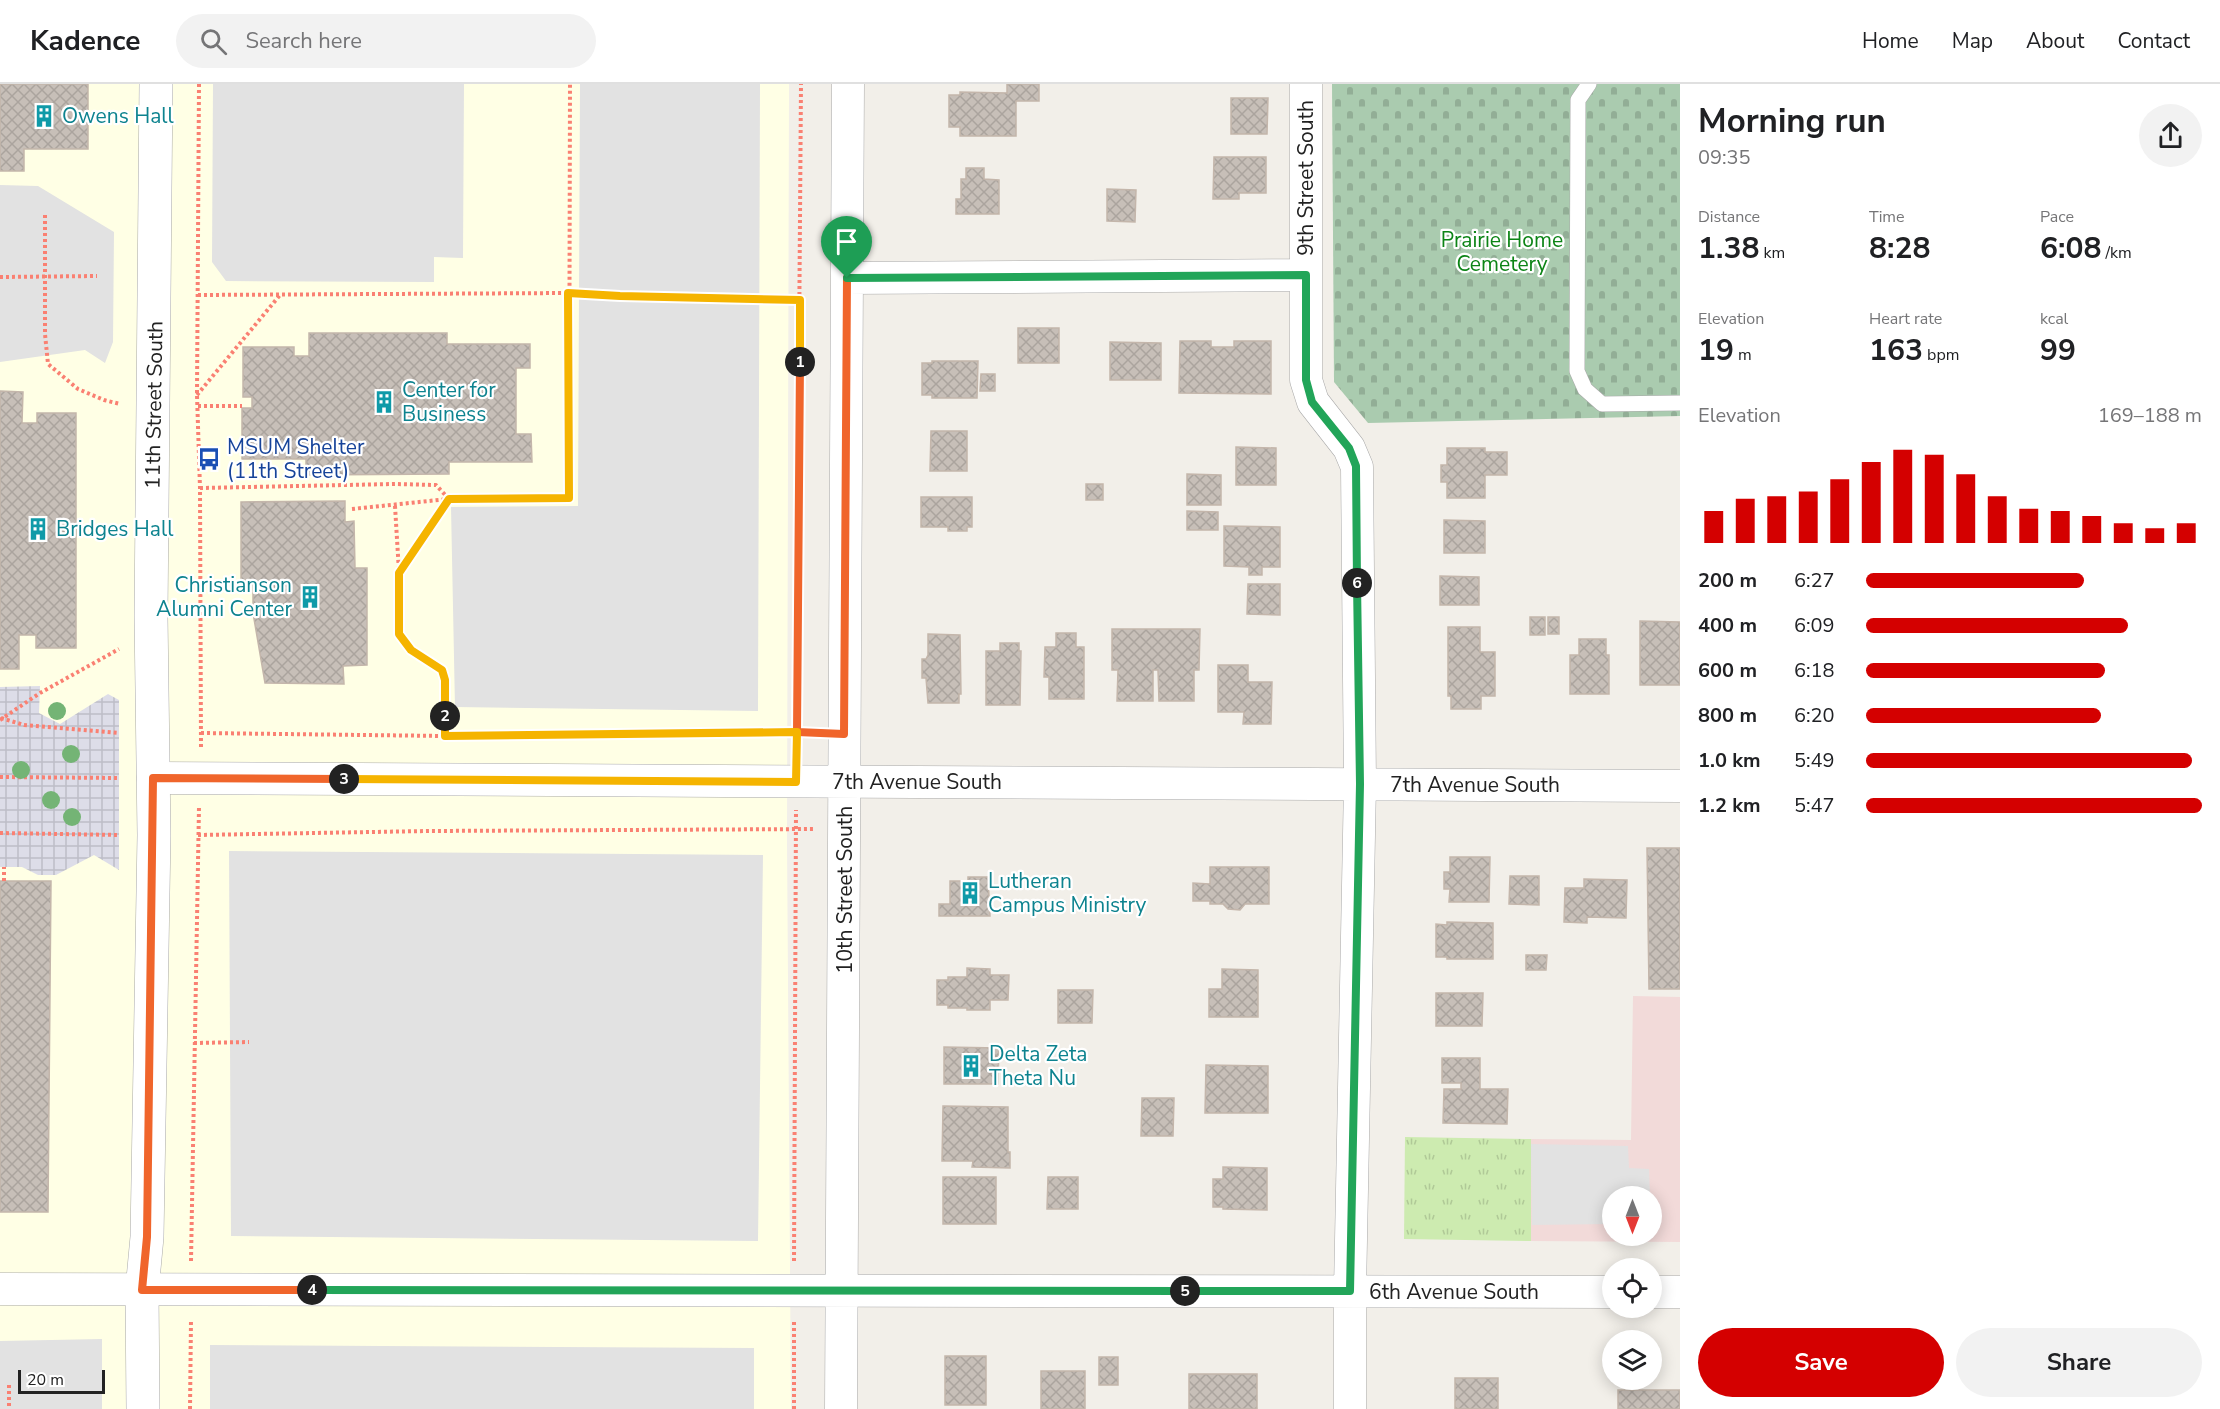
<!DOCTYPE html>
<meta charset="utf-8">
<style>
:root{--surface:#fff;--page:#f2f2f2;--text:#202124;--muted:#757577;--line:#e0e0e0;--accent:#d40000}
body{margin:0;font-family:"Nunito Sans",sans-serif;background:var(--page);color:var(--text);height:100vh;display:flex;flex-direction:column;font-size:22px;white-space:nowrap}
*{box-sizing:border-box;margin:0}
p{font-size:20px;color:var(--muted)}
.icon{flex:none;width:33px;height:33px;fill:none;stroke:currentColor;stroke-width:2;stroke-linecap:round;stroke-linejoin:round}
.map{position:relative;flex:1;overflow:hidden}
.sheet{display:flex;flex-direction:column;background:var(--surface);width:540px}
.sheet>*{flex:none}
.needle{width:39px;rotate:180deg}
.tools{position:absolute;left:1602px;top:1102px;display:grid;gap:12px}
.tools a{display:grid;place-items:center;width:60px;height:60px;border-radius:50%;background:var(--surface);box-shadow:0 3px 15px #0003;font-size:30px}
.scale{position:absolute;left:18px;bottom:15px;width:87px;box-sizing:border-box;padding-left:6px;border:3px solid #222;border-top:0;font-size:16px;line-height:21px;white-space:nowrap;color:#222;-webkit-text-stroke:4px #fff;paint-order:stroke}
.pin{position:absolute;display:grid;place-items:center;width:51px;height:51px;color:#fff;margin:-62px -26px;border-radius:50% 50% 50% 0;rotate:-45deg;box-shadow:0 0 6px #0007}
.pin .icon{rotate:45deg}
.km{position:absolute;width:30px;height:30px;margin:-15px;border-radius:50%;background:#222;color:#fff;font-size:16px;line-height:30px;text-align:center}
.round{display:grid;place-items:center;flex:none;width:63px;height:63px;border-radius:32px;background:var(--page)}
.head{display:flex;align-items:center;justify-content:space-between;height:102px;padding:0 18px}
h1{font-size:33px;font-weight:700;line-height:45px}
.figures{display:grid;grid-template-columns:repeat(3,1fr);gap:9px;height:102px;padding:6px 18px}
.figures div{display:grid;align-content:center}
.figures b{font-size:30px;font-weight:700}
.figures small{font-size:16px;font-weight:400}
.figures p{font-size:16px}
.chart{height:168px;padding:12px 18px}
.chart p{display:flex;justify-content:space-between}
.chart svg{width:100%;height:108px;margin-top:6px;stroke:var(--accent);stroke-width:6}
.cta{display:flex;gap:12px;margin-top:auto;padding:12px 18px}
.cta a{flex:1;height:69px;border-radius:36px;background:var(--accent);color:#fff;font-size:24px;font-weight:700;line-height:69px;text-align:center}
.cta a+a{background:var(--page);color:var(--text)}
ul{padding:0 18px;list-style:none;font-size:20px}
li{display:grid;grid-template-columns:96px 72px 1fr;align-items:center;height:45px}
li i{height:15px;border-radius:8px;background:var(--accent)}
header{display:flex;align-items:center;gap:36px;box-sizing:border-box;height:84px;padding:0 30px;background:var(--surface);border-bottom:2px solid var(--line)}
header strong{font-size:28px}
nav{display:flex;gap:33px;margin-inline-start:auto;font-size:21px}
.search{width:420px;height:54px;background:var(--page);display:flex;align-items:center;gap:15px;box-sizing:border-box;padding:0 21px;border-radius:33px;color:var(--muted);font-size:22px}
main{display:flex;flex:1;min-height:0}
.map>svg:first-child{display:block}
.commercial{fill:#f2dad9;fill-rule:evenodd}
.education{fill:#ffffe5}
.grass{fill:url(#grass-tufts)}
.cemetery{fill:url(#cemetery-stones)}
.parking{fill:#e2e2e2}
.plaza{fill:url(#plaza-grid)}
.building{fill:url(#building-cross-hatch);stroke:#c4b6ab;stroke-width:1.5}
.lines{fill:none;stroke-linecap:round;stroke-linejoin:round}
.service-casing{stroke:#a9a9a9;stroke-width:16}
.minor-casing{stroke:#a9a9a9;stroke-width:33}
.tertiary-casing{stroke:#a9a9a9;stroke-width:34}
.path{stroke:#fa8072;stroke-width:4;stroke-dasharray:3 3;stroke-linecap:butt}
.service{stroke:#fff;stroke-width:15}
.minor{stroke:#fff;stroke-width:32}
.tertiary{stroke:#fff;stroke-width:33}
.tree{fill:#74b475}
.split-1-casing{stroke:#fff;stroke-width:12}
.split-2-casing{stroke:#fff;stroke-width:12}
.split-3-casing{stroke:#fff;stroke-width:12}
.split-4-casing{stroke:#fff;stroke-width:12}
.split-5-casing{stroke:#fff;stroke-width:12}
.split-6-casing{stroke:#fff;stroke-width:12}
.split-7-casing{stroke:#fff;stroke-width:12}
.split-1{stroke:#f0652b;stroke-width:8}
.split-2{stroke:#f5b400;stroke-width:8}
.split-3{stroke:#f5b400;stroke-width:8}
.split-4{stroke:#f0652b;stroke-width:8}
.split-5{stroke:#22a559;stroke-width:8}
.split-6{stroke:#22a559;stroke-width:8}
.split-7{stroke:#22a559;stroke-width:8}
.labels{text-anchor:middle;stroke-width:4.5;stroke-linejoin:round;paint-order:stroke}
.culture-label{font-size:21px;fill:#0d838f;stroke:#fff;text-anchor:start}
.street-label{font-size:21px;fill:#222;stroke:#fff}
.park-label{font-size:21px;fill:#0c8416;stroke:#fff}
.transit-label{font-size:21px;fill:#164399;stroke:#fff;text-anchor:start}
</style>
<header>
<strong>Kadence</strong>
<div class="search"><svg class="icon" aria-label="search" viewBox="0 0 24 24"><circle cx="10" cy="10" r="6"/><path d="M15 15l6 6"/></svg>Search here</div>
<nav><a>Home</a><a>Map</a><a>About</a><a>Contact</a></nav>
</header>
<main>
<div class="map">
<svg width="1680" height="1325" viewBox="0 0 1680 1325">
<defs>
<pattern id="grass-tufts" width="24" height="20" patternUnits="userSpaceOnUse" patternTransform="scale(1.5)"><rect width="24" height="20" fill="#cdebb0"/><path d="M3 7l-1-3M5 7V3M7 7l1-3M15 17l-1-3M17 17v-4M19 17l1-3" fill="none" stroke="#b0c997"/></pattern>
<pattern id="cemetery-stones" width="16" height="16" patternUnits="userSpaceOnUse" patternTransform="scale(1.5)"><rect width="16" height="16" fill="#aacbaf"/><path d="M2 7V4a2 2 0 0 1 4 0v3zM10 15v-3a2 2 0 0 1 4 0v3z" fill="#92ae96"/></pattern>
<pattern id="plaza-grid" width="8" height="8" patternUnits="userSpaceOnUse" patternTransform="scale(1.5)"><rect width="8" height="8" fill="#dddde8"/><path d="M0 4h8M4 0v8" fill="none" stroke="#bdbdc7"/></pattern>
<pattern id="building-cross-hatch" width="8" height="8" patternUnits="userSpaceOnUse" patternTransform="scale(1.5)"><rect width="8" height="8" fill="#c7bfb8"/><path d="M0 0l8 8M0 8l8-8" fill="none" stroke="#aba49e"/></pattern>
</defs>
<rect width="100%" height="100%" fill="#f2efe9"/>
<!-- commercial -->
<path class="commercial" d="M1633 912 1680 913V1158L1531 1157V1055L1631 1056ZM1612 1113H1652V1152H1612Z"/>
<!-- education -->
<path class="education" d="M0 0H789L787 755 791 1325H0Z"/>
<!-- grass -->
<path class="grass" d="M1405 1053 1531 1055V1157L1404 1155Z"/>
<!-- cemetery -->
<path class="cemetery" d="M1332 0H1680V332L1368 339 1334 298Z"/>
<!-- parking -->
<path class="parking" d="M213 0H464L463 174 434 173V198L226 197 212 178Z
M580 0H760L758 627 455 623 451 423 578 422Z
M0 101 38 102 114 148 113 258 105 279 85 266 0 278Z
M229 767 763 771 758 1157 231 1152Z
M1531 1060 1628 1062 1629 1084 1649 1085 1650 1113H1612V1140L1532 1141Z
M102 1255V1325H0V1257Z
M210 1261 754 1264V1325H210Z"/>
<!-- plaza -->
<path class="plaza" d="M40 602 39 629 60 640 108 610 119 616V786L94 771 56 791H38L22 783H0V603Z"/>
<!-- building -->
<path class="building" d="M0 0H88V65H24V87H0Z
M1007 0H1039V17H1016V52H960V43H949V11H960V8L1007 9Z
M1231 14H1268L1267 50H1231Z
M1214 73H1266V109H1239V115H1213Z
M966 84H984V95L999 96V130H956V115H961V95H966Z
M1107 105 1136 106 1135 138 1107 137Z
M1018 244H1059V279H1018Z
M309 249H447V260H530V284H516V350H531L532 378H449V390L306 391V375H242V324H252V313H243V263H294V272H309Z
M1180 257H1211V263H1234V257H1271V310L1179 309Z
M1110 258 1161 259V296H1110Z
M932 277H978L977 314H932V311H922V279H932Z
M981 290H995V307H980Z
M0 307 23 308 22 339H37V329H76V564H36V551H19V585H0Z
M931 347H967V387H930Z
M1236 363 1276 364V401H1236Z
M1447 364H1485V368H1507V391H1485V414H1447V398H1441V381H1447Z
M1187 390 1221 391V421H1187Z
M1086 400H1103V416H1086Z
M921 413H972V443H967V447H948V443H921Z
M345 417V438L354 437 355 484H367V581L343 582 344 600 265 599 253 529V497L241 496V418Z
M1187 427 1218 428V446H1187Z
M1444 436 1485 437V469H1444Z
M1224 442 1280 443V483H1262V491H1249V483L1224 482Z
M1440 492 1479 493V521H1440Z
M1248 500H1280V531L1247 530Z
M1530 533H1545V551H1530Z
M1548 533H1559V550H1548Z
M1640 537 1680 538V601H1640Z
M1448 543H1480V568H1495V612H1481V625H1451V612H1448Z
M1112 545H1200L1199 586H1194V617H1159L1158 586H1153V617H1117L1118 586H1112Z
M1056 549H1076V563H1084V615H1049V593H1044L1045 563H1056Z
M928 550 960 551 961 610H959V619H928L926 594H922V575H926L928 571Z
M1579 555H1606V571H1609V610H1570V571H1579Z
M1000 559H1019V567H1021L1020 621H986V567H1000Z
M1218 581H1248V598H1272L1271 640H1243L1244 628H1218Z
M1647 764H1680V905H1649Z
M1450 773H1490L1489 818H1449L1450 805H1444V788H1450Z
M1210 783H1269V820H1245L1240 826 1228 825 1223 820H1210V817H1193V799L1210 800Z
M1510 792H1539V821L1509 820Z
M968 793H988L990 832H939V820H950V797H968Z
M1584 795 1627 796 1626 834 1587 833V839L1564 838 1565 804H1584Z
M0 797H51L48 1128H0Z
M1447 838 1493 839V875H1447V873H1436V840L1447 841Z
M1526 871H1547L1546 886H1526Z
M967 884 990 885V891H1009L1008 916H990V926H967V924H948V921H937V896H948V893H967Z
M1222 885 1258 886V933H1209V905H1222Z
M1058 906H1093L1092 939H1058Z
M1436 909H1483L1482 942H1436Z
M944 963 999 964 998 1000H944Z
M1442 974H1480V1005H1508L1507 1040 1443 1039 1444 1005H1461V999H1442Z
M1206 981 1268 982V1029H1205Z
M1142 1014H1174L1173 1052H1141Z
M943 1022 1008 1023V1068H1010V1084L972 1083 973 1077H942Z
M1223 1083 1267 1084V1126L1223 1125V1123H1213V1095H1223Z
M943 1093H996V1140H943Z
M1048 1093H1078V1125H1047Z
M945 1272H986V1321H945Z
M1099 1273H1118V1301H1099Z
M1041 1287H1085V1325H1041Z
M1189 1290H1257V1325H1189Z
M1455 1294H1498V1325H1455Z
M1618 1306H1680V1325H1618Z"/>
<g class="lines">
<!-- service casing -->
<g class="service-casing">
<path id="service" d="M1589 0 1578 16 1577 287 1585 305 1602 320 1680 319"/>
</g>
<!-- minor casing -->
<g class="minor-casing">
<path id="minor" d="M1306 0V296L1313 318 1349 364 1357 383 1360 700 1350 1207V1325
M847 194 1306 191
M153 694 1680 702
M0 1205 1612 1208
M1652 1208H1680
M841 1325 848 0"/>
</g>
<!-- tertiary casing -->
<g class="tertiary-casing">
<path id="tertiary" d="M143 1325 142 1206 147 1153 154 751 151 532 156 0"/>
</g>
<!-- path -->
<path class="path" d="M199 0 197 311 200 404 201 664
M45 131V250L48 280 78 305 104 316 120 320
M0 193 97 192
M198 211 568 209 620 212 800 216
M197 311 280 211
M198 322H242
M200 404 395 400 436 401 449 415
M395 422 399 488
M352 425 448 415
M1 634 24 641 119 649
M0 636 40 609 119 565
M201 649 445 652 815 649
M445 652V596L442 586 411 566 399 550V489L449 415 569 414 570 0
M796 667 801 0
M0 693 119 694
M0 749 119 751
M198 751 429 747 815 745
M4 797V783
M194 959 249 958
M191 1177 199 723
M794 1177 796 726
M9 1301V1325
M190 1325 191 1236
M794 1325V1236"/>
<!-- service -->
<use href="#service" class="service"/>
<!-- minor -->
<use href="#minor" class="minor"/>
<!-- tertiary -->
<use href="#tertiary" class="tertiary"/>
</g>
<!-- trees -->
<g class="tree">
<circle cx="57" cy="627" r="9"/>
<circle cx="71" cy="670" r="9"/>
<circle cx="21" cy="686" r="9"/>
<circle cx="51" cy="716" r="9"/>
<circle cx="72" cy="733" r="9"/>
</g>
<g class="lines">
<!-- split-1 casing -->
<g class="split-1-casing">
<path id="split-1" d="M800 278 797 648 844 650 847 194"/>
</g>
<!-- split-2 casing -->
<g class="split-2-casing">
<path id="split-2" d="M445 632V596L442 586 411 566 399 550V489L449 415 569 414 568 209 620 212 800 216V278"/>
</g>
<!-- split-3 casing -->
<g class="split-3-casing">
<path id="split-3" d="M344 695 796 698 797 648 445 652V632"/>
</g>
<!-- split-4 casing -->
<g class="split-4-casing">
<path id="split-4" d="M312 1206H142L147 1153 153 694 344 695"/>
</g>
<!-- split-5 casing -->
<g class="split-5-casing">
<path id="split-5" d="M312 1206 1185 1207"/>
</g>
<!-- split-6 casing -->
<g class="split-6-casing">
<path id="split-6" d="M1185 1207H1350L1360 700 1357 499"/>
</g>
<!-- split-7 casing -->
<g class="split-7-casing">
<path id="split-7" d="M847 194 1306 191V296L1312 318 1349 364 1356 382 1357 499"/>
</g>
<!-- split-1 -->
<use href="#split-1" class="split-1"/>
<!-- split-2 -->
<use href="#split-2" class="split-2"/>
<!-- split-3 -->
<use href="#split-3" class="split-3"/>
<!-- split-4 -->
<use href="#split-4" class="split-4"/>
<!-- split-5 -->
<use href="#split-5" class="split-5"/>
<!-- split-6 -->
<use href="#split-6" class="split-6"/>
<!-- split-7 -->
<use href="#split-7" class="split-7"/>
</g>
<!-- icons -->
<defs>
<g id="building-bare" transform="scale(1.8)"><path d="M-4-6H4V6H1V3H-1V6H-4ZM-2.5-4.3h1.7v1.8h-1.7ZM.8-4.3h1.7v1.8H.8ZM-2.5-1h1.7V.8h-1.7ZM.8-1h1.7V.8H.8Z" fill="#0f9aa8" stroke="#fff" stroke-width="2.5" paint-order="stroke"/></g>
<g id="bus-bare" transform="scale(1.8)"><path d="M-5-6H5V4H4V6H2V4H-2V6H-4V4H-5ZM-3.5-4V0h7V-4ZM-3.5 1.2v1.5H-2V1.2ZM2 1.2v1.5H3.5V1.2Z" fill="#1a4fb4" stroke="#fff" stroke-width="2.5" paint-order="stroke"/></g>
</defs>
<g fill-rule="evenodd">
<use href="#building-bare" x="44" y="32"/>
<use href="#building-bare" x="384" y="318"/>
<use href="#bus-bare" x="209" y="375"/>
<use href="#building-bare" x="38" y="445"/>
<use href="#building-bare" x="310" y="513"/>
<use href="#building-bare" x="970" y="809"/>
<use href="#building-bare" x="971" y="982"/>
</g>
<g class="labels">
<!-- culture labels -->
<g class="culture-label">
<text x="62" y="39">Owens Hall</text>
<text x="402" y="313">Center for<tspan x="402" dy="24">Business</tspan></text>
<text x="56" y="452">Bridges Hall</text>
<text x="292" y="508" text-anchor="end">Christianson<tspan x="292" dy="24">Alumni Center</tspan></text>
<text x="988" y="804">Lutheran<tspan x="988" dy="24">Campus Ministry</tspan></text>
<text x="989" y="977">Delta Zeta<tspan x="989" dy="24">Theta Nu</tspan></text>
</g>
<!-- street labels -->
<g class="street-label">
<text transform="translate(1306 94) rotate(-90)" y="7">9th Street South</text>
<text transform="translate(154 321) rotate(-89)" y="7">11th Street South</text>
<text x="917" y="705">7th Avenue South</text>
<text x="1475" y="708">7th Avenue South</text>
<text transform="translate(845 806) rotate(-90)" y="7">10th Street South</text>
<text x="1454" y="1215">6th Avenue South</text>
</g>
<!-- park labels -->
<g class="park-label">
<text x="1502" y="163">Prairie Home<tspan x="1502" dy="24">Cemetery</tspan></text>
</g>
<!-- transit labels -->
<g class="transit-label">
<text x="227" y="370">MSUM Shelter<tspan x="227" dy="24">(11th Street)</tspan></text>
</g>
</g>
</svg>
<div class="tools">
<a><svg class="needle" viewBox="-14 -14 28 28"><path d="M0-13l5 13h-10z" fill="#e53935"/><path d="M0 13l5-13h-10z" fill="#757577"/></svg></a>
<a><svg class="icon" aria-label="locate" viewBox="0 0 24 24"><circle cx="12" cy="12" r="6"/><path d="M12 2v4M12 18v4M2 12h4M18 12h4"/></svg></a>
<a><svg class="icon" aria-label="layers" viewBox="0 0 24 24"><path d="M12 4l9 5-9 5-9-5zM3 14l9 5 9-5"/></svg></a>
</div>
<div class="scale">20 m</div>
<div class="pin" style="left:847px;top:194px;background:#1e9e55"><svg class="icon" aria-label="arrive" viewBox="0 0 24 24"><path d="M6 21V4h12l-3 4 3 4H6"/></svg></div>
<b class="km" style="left:800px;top:278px">1</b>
<b class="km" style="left:445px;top:632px">2</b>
<b class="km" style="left:344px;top:695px">3</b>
<b class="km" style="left:312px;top:1206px">4</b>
<b class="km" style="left:1185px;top:1207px">5</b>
<b class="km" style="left:1357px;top:499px">6</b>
</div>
<section class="sheet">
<div class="head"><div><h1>Morning run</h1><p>09:35</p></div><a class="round"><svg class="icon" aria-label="share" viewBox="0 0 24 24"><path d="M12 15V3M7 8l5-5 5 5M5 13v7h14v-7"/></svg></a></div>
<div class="figures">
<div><p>Distance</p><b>1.38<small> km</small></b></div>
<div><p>Time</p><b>8:28</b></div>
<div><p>Pace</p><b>6:08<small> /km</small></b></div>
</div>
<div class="figures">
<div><p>Elevation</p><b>19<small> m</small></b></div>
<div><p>Heart rate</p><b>163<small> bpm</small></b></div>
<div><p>kcal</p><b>99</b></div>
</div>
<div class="chart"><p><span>Elevation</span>169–188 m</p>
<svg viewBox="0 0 160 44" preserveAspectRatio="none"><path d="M5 44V31M15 44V26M25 44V25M35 44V23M45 44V18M55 44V11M65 44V6M75 44V8M85 44V16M95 44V25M105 44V30M115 44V31M125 44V33M135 44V36M145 44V38M155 44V36"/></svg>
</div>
<ul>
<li><b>200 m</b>6:27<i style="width:65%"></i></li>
<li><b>400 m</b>6:09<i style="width:78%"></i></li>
<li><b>600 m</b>6:18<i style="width:71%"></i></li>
<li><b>800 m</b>6:20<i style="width:70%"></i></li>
<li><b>1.0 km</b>5:49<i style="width:97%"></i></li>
<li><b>1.2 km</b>5:47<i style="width:100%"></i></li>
</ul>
<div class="cta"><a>Save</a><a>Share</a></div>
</section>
</main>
